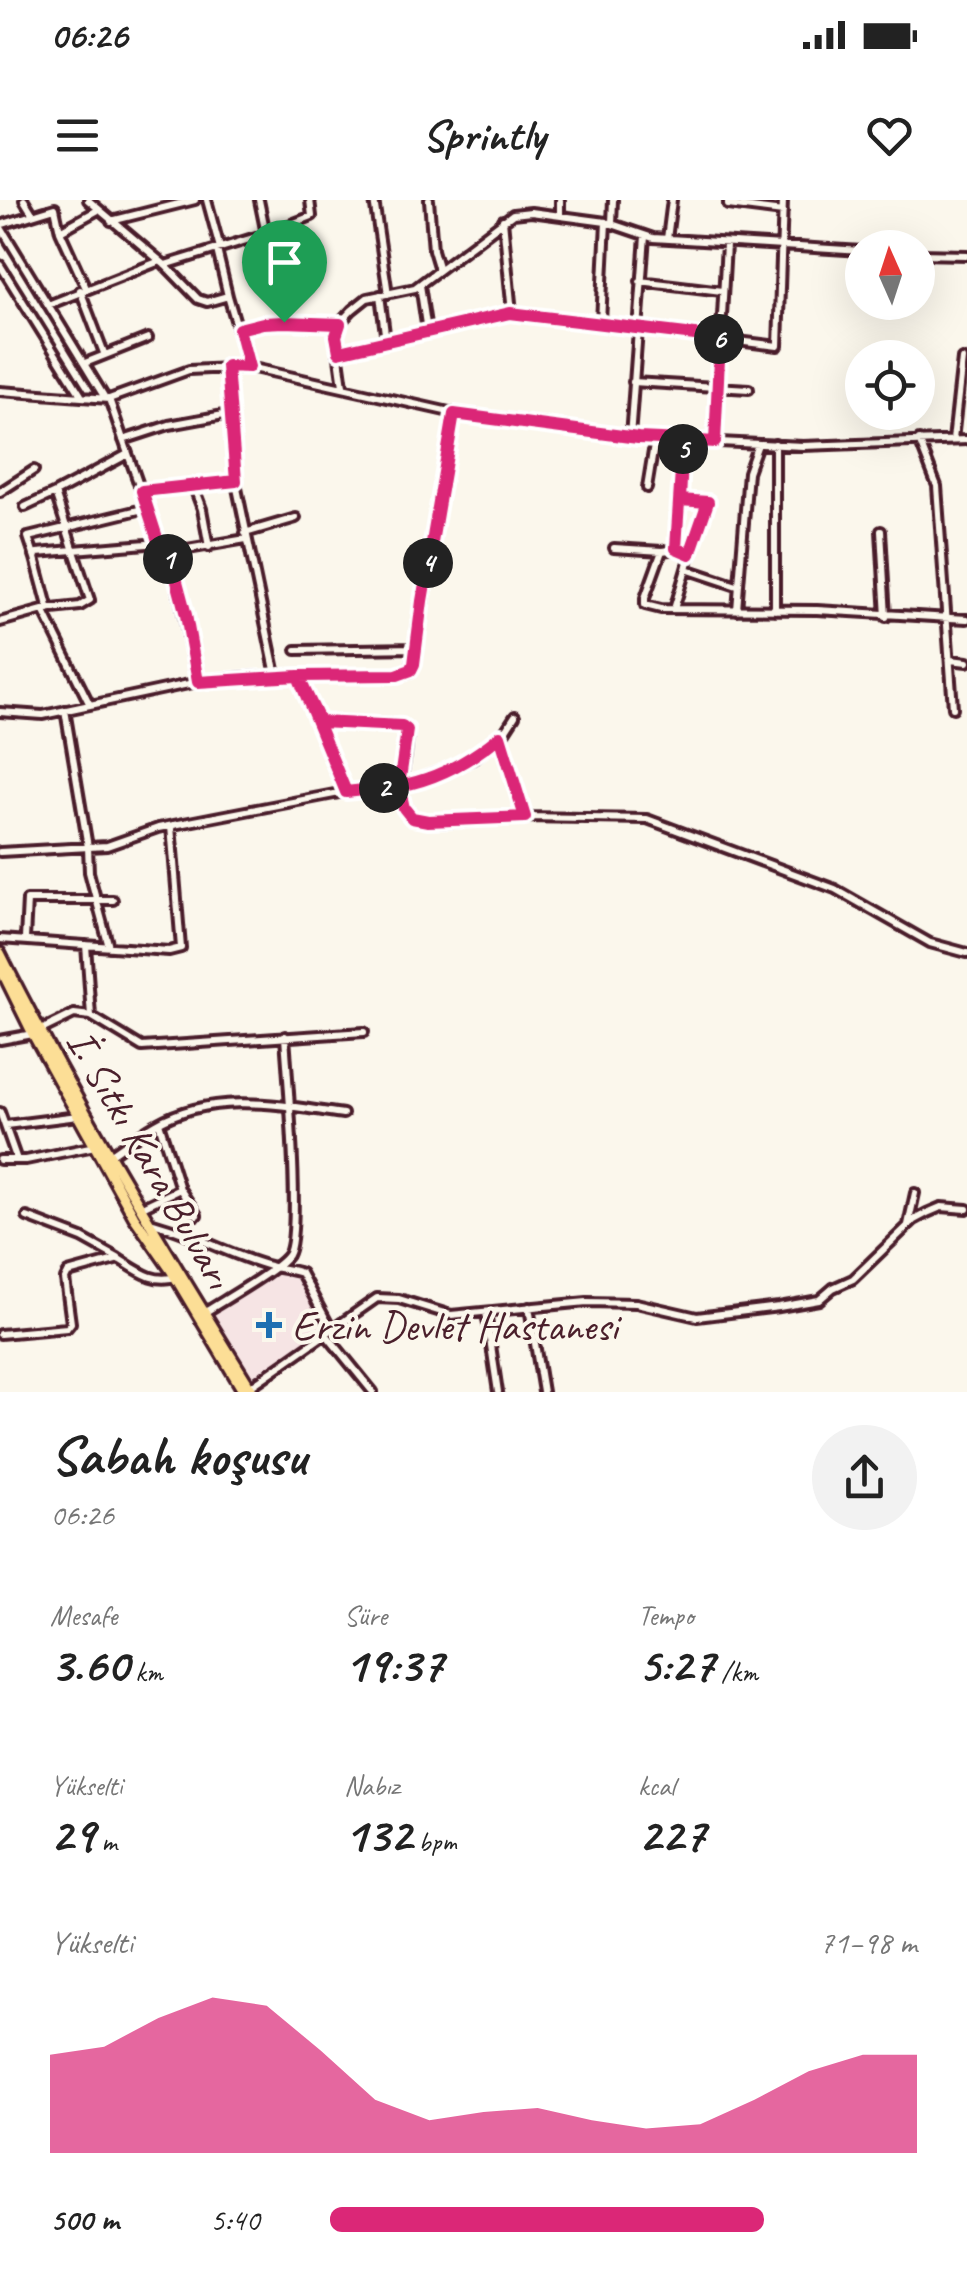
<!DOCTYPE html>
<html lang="tr">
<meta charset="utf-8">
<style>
:root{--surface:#fff;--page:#f2f2f2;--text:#222;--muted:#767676;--accent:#db2777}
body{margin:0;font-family:Caveat,sans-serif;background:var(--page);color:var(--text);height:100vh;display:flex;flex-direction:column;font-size:38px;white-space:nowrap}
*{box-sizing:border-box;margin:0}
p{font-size:32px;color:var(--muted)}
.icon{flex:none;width:55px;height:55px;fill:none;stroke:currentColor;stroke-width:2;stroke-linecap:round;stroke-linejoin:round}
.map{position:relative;height:1192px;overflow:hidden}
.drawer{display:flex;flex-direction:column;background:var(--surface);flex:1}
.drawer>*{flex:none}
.needle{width:65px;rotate:357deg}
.fabs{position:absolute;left:845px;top:30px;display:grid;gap:20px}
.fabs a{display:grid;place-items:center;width:90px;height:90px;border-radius:50%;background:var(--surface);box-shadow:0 10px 40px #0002;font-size:50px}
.pin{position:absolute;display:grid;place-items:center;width:85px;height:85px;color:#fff;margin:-102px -42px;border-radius:50% 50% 50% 0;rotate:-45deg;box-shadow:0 0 10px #0007}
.pin .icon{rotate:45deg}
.km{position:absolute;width:50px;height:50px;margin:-25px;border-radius:50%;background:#222;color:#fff;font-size:28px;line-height:50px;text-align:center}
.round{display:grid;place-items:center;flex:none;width:105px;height:105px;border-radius:52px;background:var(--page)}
.head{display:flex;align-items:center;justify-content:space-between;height:170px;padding:0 50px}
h1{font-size:55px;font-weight:800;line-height:75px}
.stats{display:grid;grid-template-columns:repeat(3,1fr);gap:15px;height:170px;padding:10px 50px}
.stats div{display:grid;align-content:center}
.stats b{font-size:50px;font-weight:800}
.stats small{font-size:28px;font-weight:400}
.stats p{font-size:28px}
.chart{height:280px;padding:20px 50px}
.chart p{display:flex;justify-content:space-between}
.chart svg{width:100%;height:180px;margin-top:10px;fill:var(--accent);opacity:.7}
ul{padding:0 50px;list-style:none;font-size:32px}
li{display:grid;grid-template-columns:160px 120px 1fr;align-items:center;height:75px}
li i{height:25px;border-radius:12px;background:var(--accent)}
.status{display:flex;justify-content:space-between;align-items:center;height:70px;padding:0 50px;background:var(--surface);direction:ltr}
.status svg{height:28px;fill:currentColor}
header{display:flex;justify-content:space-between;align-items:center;height:130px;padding:0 50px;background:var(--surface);font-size:45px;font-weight:800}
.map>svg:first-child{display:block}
.built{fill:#f6e4e4}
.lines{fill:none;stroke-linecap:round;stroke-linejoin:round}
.minor-casing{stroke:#4a1f2b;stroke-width:14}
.major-casing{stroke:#4a1f2b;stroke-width:16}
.minor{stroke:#fbf7ec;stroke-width:6}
.major{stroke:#fcde96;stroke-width:9}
.route-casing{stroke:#fff;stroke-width:20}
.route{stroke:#db2777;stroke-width:12}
.poi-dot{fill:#1f6fb2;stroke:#fbf7ec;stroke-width:4}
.labels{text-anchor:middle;stroke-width:8;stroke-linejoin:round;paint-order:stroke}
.street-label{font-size:42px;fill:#4a1f2b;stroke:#fbf7ec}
.poi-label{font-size:42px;fill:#4a1f2b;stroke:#fbf7ec;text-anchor:start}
</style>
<div class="status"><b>06:26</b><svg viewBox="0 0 49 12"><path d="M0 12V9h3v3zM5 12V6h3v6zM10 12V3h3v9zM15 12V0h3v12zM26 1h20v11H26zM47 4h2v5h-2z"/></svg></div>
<header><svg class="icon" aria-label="menu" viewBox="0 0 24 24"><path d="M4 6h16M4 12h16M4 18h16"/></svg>Sprintly<svg class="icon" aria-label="heart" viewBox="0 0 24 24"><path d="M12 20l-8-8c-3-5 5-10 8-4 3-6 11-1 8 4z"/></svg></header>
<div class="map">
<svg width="967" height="1192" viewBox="0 0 967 1192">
<rect width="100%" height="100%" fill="#fbf7ec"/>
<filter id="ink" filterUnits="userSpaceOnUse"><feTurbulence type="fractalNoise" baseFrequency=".01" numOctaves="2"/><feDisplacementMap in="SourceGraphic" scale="20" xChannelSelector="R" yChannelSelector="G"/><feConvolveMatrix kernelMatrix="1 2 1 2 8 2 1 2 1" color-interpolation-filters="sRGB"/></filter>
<g filter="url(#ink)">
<!-- built -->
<path class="built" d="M281 1071 300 1076 327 1136 254 1180 210 1115Z"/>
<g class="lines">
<!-- minor casing -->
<g class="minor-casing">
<path id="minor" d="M24 0 32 13
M88 0 165 65 198 99 207 102 228 96 249 167
M207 0 220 48
M259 0 266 34
M374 0 388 94
M429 0 433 50 439 70
M560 0V15
M728 0V5L783 12
M503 20 512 113
M111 21 195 0
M612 23 613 0
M0 25 55 8 60 31
M0 26 105 198
M667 39 672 0
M217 50 228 96
M918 54 967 55
M0 65 81 195
M165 65 266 34 312 16 310 0
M640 81 722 91
M420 85 427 131
M86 88 60 31 98 10
M80 90 104 153
M380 95 386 141
M48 105 160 61
M601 122 606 22
M239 129 263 123 339 124
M339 152 510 113 778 146 783 0
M85 163 148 138
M227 166 237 288 276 475
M633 182 749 189
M343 186 336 136 339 124 352 110 367 98 415 88 513 14 531 12 606 22 653 38 862 51
M0 191 109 199 189 170 249 167 454 213 638 238 803 246 967 240
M109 199 159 343 174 370 198 482
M630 237 645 36
M123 240 169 225 229 214
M919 240 937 286 953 508
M953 240 962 159
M715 241 726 44
M775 244V410
M193 285 202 309 209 347
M647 288 655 239
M142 291 237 281
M0 292 34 270
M680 299 708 302 690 354
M25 307 55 293
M881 331 886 417
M245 333 296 318
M614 348 662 351
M676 349 683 240
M164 353 246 339
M35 358 28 337 147 308
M737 386 686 369 690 354 676 349 662 351 645 398V405L661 409 817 410 967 419
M674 409 686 369
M49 410 35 358 37 353 159 343
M737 410 748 272 758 244
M0 422 43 410
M296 450 416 448
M951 460 967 462
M298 476 345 592
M89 503 43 410 80 406 90 400 55 293 128 254
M65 510 88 647 89 672 109 747
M0 512 43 515 198 482 244 477 397 475 411 471 454 213
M320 522 401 526 407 531C411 562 389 589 412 619L444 622 525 617 647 619 835 689 930 743 967 753
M500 536 525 617
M0 652 107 646 158 628 355 590 404 586 473 559 504 533 515 516
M0 739 169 751 181 748 171 626
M25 739 27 700H113
M86 745 91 816
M0 840 33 834 74 814 91 816 142 847 364 832
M0 912 17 960
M6 925 78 916
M110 955C125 945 140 933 156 924 214 891 280 905 343 914
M0 960H26L95 946
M180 989 197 1015
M140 1008 180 989 159 923
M27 1017 82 1038 118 1058
M149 1022C191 1032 228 1055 270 1066 280 1069 290 1069 301 1073L331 1129
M908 1025 915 993
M529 1107 543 1192
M486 1112 498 1192
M204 1113C222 1101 278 1070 288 1055 302 1032 287 871 285 836
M325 1133 373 1192
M0 1134 67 1128 71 1123 65 1079 68 1073 119 1059C138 1071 155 1085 178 1076
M250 1187 377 1098 399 1099 451 1115 587 1102 636 1103 697 1117 779 1107 819 1100 833 1088 853 1079 914 1020 927 1013 941 1007 967 1009"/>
</g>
<!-- major casing -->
<g class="major-casing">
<path id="major" d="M0 753C76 905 164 1048 253 1192
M0 767 33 834 134 1017 171 1070 244 1192"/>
</g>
<!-- minor -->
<use href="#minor" class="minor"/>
<!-- major -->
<use href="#major" class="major"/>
</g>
</g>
<g class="lines" filter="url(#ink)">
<!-- route casing -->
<g class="route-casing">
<path id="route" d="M284 122 263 123 239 129 249 167 227 166 236 281 142 291 159 344 174 370 186 415 198 482 298 476 346 592 399 586 404 608 412 618 428 621 525 617 500 536C470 561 438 579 399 586L407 530 402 526 320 522 298 476 397 475 411 470 414 464 422 401 454 214 638 238 683 240 680 300 708 302 690 354 676 348 683 240 715 242 720 138 510 113 339 152 336 136 340 124 284 122"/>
</g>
<!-- route -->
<use href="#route" class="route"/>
</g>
<!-- markers -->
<path class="poi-dot" d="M264 1110h10v10h10v10h-10v10h-10v-10h-10v-10h10z"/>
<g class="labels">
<!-- street labels -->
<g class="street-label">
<text transform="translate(151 958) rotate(60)" y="15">İ. Sıtkı Kara Bulvarı</text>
</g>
<!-- poi labels -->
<g class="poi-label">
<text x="292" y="1140">Erzin Devlet Hastanesi</text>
</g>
</g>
</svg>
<div class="fabs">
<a><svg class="needle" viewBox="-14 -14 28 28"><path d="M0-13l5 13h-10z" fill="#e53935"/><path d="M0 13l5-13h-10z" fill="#767676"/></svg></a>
<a><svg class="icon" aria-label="locate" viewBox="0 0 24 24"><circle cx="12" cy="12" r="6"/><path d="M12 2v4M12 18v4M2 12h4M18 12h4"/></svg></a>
</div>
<div class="pin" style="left:284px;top:122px;background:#1e9e55"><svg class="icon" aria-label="arrive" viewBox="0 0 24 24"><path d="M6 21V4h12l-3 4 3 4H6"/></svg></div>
<b class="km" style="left:168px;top:359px">1</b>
<b class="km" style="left:384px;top:588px">2</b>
<b class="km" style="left:428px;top:363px">4</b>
<b class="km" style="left:683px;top:249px">5</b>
<b class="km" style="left:719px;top:139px">6</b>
</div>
<section class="drawer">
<div class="head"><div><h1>Sabah koşusu</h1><p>06:26</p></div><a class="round"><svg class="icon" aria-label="share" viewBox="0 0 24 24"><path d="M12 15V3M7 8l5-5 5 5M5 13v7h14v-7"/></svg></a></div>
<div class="stats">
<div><p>Mesafe</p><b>3.60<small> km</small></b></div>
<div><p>Süre</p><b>19:37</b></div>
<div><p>Tempo</p><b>5:27<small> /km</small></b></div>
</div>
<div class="stats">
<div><p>Yükselti</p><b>29<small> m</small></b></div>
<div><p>Nabız</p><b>132<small> bpm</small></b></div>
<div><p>kcal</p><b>227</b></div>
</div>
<div class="chart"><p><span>Yükselti</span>71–98 m</p>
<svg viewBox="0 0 160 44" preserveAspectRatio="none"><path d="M0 44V20L10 18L20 11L30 6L40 8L50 19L60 31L70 36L80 34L90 33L100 36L110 38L120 37L130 31L140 24L150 20L160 20V44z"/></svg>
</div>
<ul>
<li><b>500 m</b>5:40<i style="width:74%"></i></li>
</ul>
</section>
